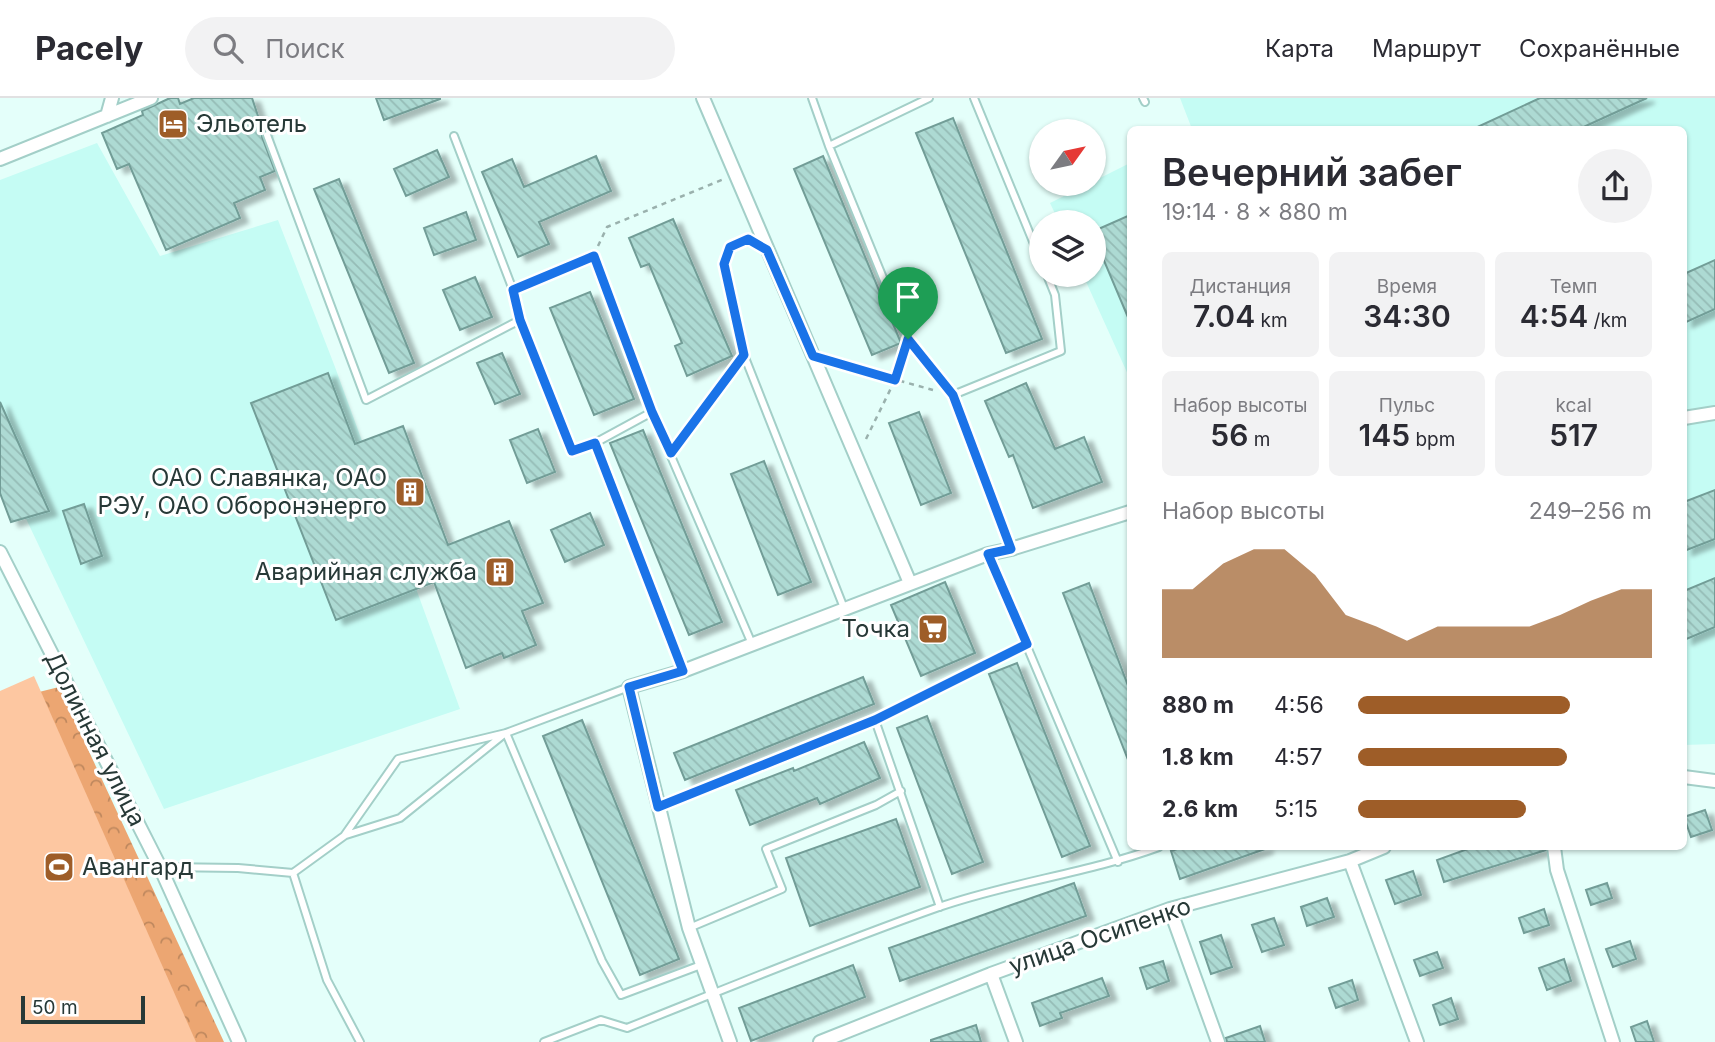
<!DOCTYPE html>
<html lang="ru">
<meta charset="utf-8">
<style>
:root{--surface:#fff;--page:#f2f2f3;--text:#2b2b33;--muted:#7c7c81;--line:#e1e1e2;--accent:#9e5d28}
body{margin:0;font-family:Inter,sans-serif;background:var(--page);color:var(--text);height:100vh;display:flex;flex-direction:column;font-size:26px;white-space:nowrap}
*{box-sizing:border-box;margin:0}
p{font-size:23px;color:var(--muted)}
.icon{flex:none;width:38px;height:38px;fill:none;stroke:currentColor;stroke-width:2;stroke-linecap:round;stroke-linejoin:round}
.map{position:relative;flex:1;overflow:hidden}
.drawer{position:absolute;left:1127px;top:28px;width:560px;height:724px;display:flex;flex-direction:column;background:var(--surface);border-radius:10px;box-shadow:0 2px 5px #0004}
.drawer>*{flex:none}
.needle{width:46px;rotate:57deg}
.controls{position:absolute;left:1029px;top:21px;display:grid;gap:14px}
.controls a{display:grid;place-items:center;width:77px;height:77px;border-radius:50%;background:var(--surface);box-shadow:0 2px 5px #0004;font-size:35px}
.scale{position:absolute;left:21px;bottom:18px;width:124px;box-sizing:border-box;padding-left:7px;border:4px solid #273937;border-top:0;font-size:19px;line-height:24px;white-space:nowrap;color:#273937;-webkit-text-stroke:5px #fff;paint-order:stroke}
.pin{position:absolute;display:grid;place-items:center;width:60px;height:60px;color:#fff;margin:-72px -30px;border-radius:50% 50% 50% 0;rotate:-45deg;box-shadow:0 0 7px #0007}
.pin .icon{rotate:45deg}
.round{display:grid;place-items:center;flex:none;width:74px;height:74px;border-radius:37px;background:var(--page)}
.overview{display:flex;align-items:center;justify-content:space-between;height:119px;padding:0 35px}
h1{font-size:38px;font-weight:600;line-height:52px}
.metrics{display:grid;grid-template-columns:repeat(3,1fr);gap:10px;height:119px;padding:7px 35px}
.metrics div{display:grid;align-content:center;border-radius:10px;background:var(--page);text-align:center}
.metrics b{font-size:30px;font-weight:600}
.metrics small{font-size:19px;font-weight:400}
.metrics p{font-size:19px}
.chart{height:196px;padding:14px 35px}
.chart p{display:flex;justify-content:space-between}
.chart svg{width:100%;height:126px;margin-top:7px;fill:var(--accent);opacity:.7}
ul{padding:0 35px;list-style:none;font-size:23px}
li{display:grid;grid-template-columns:112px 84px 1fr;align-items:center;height:52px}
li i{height:18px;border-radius:9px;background:var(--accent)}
header{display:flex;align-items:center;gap:42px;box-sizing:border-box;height:98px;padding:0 35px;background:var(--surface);border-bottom:2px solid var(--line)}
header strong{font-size:33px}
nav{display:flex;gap:38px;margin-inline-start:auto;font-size:24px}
.search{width:490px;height:63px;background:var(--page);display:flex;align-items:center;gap:18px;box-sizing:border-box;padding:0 24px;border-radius:38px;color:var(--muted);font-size:26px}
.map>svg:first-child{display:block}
.built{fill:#c5fcf4}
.forest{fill:url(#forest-crowns)}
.park{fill:#fdc7a1}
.building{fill:url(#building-back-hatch);stroke:#729d97;stroke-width:2;filter:url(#shadow)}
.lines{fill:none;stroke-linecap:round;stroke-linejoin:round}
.lane-casing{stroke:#a3cfc8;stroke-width:10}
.street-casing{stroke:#a3cfc8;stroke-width:16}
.path{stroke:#9ab1ad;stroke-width:2.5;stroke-dasharray:5 5;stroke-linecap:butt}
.lane{stroke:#fff;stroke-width:6}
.street{stroke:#fff;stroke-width:12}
.route-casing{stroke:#fff;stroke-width:14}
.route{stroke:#1a73e8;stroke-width:9}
.labels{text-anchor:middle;stroke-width:6;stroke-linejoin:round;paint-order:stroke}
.poi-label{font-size:24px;fill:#273937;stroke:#fff;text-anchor:end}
.street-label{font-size:24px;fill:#273937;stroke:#fff}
</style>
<header>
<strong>Pacely</strong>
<div class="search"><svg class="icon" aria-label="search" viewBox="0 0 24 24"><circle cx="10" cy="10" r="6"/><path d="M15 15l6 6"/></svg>Поиск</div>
<nav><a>Карта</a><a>Маршрут</a><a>Сохранённые</a></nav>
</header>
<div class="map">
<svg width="1715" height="944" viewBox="0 0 1715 944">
<defs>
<pattern id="forest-crowns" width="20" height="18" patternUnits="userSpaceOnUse" patternTransform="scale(1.75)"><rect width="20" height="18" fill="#eca672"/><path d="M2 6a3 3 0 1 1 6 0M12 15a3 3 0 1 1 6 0" fill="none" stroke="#bf885e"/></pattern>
<pattern id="building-back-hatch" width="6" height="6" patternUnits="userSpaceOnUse" patternTransform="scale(1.75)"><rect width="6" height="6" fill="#addad3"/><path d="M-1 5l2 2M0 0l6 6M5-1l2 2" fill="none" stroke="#95bcb6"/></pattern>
<filter id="shadow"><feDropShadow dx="8" dy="4.5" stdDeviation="2" flood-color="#0004"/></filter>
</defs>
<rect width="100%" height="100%" fill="#e4fffa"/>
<!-- built -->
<path class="built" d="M1180 0H1715V646L1684 647V32L1192 31Z
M97 45 160 158 278 122 335 269 460 611 164 711 0 366V82Z
M1130 65V281L1083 177H1094V124H1059L1050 105 1088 86H1094V83Z"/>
<!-- forest -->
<path class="forest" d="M59 589 224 944H175L39 594Z"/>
<!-- park -->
<path class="park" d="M34 578 196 944H0V593Z"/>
<!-- building -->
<path class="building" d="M170 0H178L180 6 194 0H252L263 33 262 39 275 73 260 79 265 92 234 105 240 120 166 152 129 66 117 71 102 35 143 17 142 13Z
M376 0H440V1L384 22Z
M1540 0H1647L1577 32H1471Z
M953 20 1042 241 1006 255 916 35Z
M437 52 449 79 406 98 394 71Z
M596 58 611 93 539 124 549 146 518 159 482 74 512 61 524 89Z
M823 58 901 245 872 257 794 71Z
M339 81 414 265 389 275 314 91Z
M466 114 476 142 434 157 424 130Z
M1130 117V224L1094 139V133Z
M673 121 732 258 687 278 675 248 682 245 649 166 641 169 629 140Z
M1715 162V211L1684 225V176Z
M475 179 492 219 460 232 443 192Z
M590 194 634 301 594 317 550 210Z
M502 255 520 296 495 306 477 265Z
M328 275 355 346 403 328 448 447 509 423 543 505 522 513 536 547 504 560 502 555 466 570 434 484 336 522 251 305Z
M1026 285 1055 351 1084 339 1102 384 1033 410 1013 357 1009 359 985 303Z
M0 304 49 413 11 424 0 395Z
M919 314 951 395 921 407 889 325Z
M538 331 555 374 527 385 510 342Z
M643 332 722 524 689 537 610 345Z
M764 363 811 484 778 497 731 376Z
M1715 392V441L1684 453V404Z
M84 406 102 458 81 466 63 413Z
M590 415 604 447 565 464 551 432Z
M1715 480V529L1684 542V493Z
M945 484 975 555 921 578 891 507Z
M1089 485 1130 593V667L1063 495Z
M1017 565 1090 748 1062 759 989 576Z
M863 579 874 606 685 682 674 655Z
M927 618 983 764 952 776 897 630Z
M582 622 679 861 640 877 543 638Z
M864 644 880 680 820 706 817 700 750 727 736 692 793 670 794 673Z
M1705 712 1712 732 1691 739 1684 719Z
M896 721 920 789 810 828 786 760Z
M1183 749H1265V751L1180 781 1171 753Z
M1473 749H1545L1546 752 1444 784 1437 762Z
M1413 773 1421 797 1395 806 1386 782Z
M1074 785 1086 818 900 883 889 850Z
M1607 785 1612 800 1591 807 1586 792Z
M1327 800 1334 819 1307 828 1301 809Z
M1544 811 1549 827 1524 835 1519 820Z
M1274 820 1284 847 1262 854 1252 827Z
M1221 837 1232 869 1211 876 1200 844Z
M1630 843 1636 861 1613 869 1606 851Z
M1437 854 1443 870 1420 878 1414 862Z
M1564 861 1571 883 1547 892 1539 870Z
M1163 863 1169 883 1147 891 1140 870Z
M853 867 865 899 751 943 739 910Z
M1102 880 1109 898 1060 915 1062 920 1040 928 1032 905Z
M1352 882 1358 902 1336 910 1329 890Z
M1451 900 1458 921 1440 927 1433 907Z
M1647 923 1654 944H1636L1631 929Z
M976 927 981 944H931V942Z
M1260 928 1265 944H1227L1226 940Z"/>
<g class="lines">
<!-- lane casing -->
<g class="lane-casing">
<path id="lane" d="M812 0 829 48 908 241 953 297 1011 451
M974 0 1041 163
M1143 0 1145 4
M267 37 366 302 520 222
M454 38 513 192
M829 48 929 0
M724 166 730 149 748 141 765 151
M744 257 844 510
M953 297 1061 253 1055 197 1047 177
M652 314 594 158 513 192 520 222 572 353 595 345 652 314 752 546
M988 456 1118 764
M629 589 506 635 602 863 621 897 701 867
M875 622 940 809
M660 708 875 622 1027 546
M346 737 400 720 503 637
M162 769 238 770 293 775 344 738 398 661 506 635
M293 775 327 882 360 944
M689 830 782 791 766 751 876 707 901 693
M544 944 601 922 627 930C730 889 834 846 939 809 1011 784 1088 775 1159 749"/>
</g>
<!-- street casing -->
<g class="street-casing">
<path id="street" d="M703 0 910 485
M107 18 112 0
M0 61 151 0
M1684 320 1715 315
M0 454 160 769 239 944
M1684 679 1715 683
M1554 749 1557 772 1613 944
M1350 763 1417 944
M1170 811 1218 944
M991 876 1016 944
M730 944 689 830 629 589 683 573 988 456 1011 451 1130 414
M820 944 991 876 1170 811 1350 763 1384 749"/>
</g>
<!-- path -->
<path class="path" d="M598 148 607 129 724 81
M727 178 742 246
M832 264 933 292
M866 341 895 282 904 254
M678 347 736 268
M599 354 678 560"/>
<!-- lane -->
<use href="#lane" class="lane"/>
<!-- street -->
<use href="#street" class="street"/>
</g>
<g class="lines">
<!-- route casing -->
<g class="route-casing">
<path id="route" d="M748 141 767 152 813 258 895 282 908 241 953 297 1011 451 988 456 1027 546 875 622 658 709 629 589 683 573 595 345 572 353 520 222 513 192 594 158 652 314 671 355 744 257 724 166 730 149Z"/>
</g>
<!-- route -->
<use href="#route" class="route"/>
</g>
<!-- icons -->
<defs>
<g id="hotel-square" transform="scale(1.575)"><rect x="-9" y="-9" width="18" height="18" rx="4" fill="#9e5d28" stroke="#fff"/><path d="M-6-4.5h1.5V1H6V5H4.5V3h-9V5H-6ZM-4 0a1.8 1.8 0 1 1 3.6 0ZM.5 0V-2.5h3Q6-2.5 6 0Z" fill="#fff"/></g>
<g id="building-square" transform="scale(1.575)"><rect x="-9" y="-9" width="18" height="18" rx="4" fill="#9e5d28" stroke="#fff"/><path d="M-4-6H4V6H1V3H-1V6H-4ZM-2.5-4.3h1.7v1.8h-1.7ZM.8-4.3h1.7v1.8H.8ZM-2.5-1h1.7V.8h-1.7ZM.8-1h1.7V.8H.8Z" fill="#fff"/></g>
<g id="supermarket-square" transform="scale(1.575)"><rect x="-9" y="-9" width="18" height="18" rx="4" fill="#9e5d28" stroke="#fff"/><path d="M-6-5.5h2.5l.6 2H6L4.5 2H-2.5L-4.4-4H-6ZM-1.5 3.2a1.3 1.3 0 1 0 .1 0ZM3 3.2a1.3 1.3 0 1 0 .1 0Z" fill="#fff"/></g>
<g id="stadium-square" transform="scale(1.575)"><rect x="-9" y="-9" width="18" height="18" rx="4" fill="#9e5d28" stroke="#fff"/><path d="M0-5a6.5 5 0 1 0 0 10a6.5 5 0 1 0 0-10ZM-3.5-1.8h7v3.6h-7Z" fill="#fff"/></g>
</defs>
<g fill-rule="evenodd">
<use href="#hotel-square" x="173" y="26"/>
<use href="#building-square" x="410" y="394"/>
<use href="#building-square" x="500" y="474"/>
<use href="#supermarket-square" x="933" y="531"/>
<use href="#stadium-square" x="59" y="769"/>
</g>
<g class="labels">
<!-- poi labels -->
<g class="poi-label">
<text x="196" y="34" text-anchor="start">Эльотель</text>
<text x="387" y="388">ОАО Славянка, ОАО<tspan x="387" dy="28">РЭУ, ОАО Оборонэнерго</tspan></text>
<text x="477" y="482">Аварийная служба</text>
<text x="910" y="539">Точка</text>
<text x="82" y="777" text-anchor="start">Авангард</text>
</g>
<!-- street labels -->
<g class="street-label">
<text transform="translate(95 641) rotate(63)" y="8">Долинная улица</text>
<text transform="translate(1100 838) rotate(-19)" y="8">улица Осипенко</text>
</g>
</g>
</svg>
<div class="controls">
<a><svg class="needle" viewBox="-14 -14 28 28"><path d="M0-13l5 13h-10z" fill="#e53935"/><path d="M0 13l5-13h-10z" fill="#7c7c81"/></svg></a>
<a><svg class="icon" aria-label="layers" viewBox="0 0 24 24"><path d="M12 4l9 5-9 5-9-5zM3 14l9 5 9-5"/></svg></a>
</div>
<div class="scale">50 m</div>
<div class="pin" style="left:908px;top:241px;background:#1e9e55"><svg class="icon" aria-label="arrive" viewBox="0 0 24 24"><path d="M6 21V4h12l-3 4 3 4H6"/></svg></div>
<section class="drawer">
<div class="overview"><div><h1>Вечерний забег</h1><p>19:14 · 8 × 880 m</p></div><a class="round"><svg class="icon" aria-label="share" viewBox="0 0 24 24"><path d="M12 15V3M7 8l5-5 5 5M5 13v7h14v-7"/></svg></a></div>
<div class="metrics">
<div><p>Дистанция</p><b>7.04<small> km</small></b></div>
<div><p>Время</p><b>34:30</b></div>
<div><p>Темп</p><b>4:54<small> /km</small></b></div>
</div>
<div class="metrics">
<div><p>Набор высоты</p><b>56<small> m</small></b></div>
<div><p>Пульс</p><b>145<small> bpm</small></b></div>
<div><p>kcal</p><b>517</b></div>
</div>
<div class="chart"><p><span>Набор высоты</span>249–256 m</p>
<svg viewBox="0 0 160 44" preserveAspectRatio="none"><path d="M0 44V20L10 20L20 11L30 6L40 6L50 15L60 29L70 33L80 38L90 33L100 33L110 33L120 33L130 29L140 24L150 20L160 20V44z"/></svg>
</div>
<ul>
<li><b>880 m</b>4:56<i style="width:72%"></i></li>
<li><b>1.8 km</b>4:57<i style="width:71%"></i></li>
<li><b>2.6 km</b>5:15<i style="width:57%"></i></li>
</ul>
</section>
</div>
